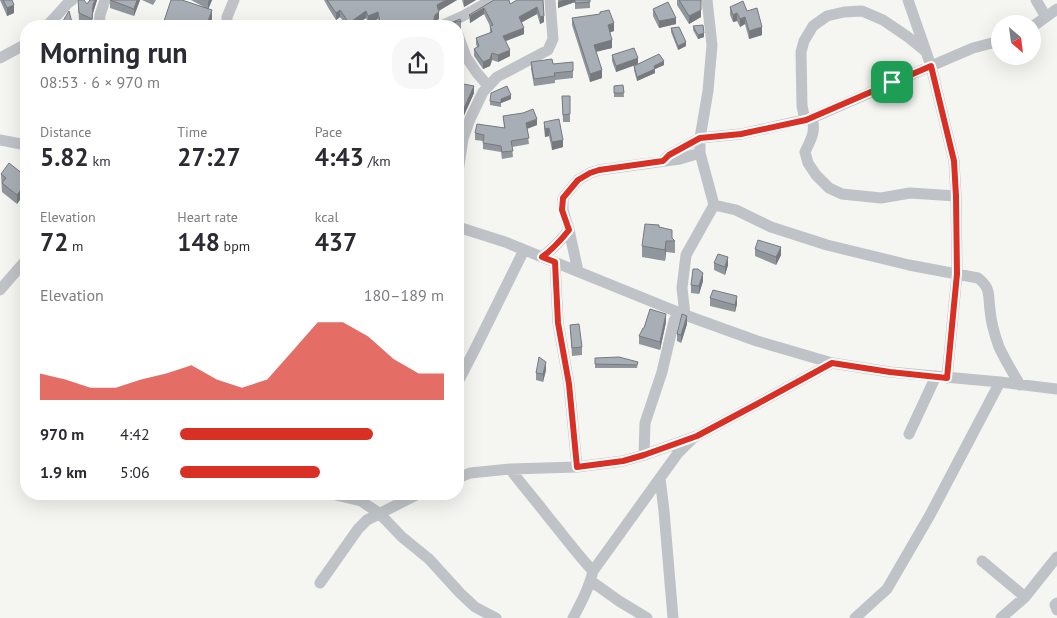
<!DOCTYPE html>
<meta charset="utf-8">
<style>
:root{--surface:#fff;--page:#f7f7f7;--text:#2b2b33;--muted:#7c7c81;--accent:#d93025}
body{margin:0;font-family:"PT Sans",sans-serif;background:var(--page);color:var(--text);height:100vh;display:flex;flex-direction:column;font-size:19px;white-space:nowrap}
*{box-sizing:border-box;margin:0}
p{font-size:16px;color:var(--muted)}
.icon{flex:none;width:28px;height:28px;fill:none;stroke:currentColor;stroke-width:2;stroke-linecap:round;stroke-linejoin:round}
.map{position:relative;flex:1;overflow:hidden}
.details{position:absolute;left:20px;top:20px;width:444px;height:480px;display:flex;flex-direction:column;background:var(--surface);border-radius:20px;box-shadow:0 5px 20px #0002}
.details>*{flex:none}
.needle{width:32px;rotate:152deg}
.fabs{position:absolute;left:991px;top:15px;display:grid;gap:10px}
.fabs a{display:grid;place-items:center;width:50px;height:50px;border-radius:50%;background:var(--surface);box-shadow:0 5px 20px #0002;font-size:25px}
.pin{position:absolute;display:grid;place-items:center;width:42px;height:42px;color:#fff;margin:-21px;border-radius:10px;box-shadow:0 2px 8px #0006}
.round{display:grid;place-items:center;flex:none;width:52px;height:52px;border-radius:20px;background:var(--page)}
.head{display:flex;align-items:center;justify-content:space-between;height:85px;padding:0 20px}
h1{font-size:28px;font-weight:800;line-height:38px}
.metrics{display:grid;grid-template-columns:repeat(3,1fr);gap:8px;height:85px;padding:5px 20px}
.metrics div{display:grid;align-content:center}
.metrics b{font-size:25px;font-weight:800}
.metrics small{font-size:14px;font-weight:400}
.metrics p{font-size:14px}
.chart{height:140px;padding:10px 20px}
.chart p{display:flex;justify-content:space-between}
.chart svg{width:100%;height:90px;margin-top:5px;fill:var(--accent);opacity:.7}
ul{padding:0 20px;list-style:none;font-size:16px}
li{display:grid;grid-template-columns:80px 60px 1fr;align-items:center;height:38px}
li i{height:12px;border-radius:6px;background:var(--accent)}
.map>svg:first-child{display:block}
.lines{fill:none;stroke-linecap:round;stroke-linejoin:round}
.minor{stroke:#bfc2c6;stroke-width:11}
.wall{fill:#90969c}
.shaded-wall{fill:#767a7f}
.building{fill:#a8aeb5;stroke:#767a7f}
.route-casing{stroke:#fff;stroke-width:10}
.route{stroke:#d93025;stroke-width:6}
</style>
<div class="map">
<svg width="1057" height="618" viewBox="0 0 1057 618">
<rect width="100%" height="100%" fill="#f5f5f2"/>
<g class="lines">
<!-- minor -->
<path class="minor" d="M908 0 931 66 954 161 956 196 957 274 947 378
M1036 0 1046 17
M47 26 68 3 72 0
M99 26 100 15 105 0
M227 26V17L234 0
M441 26 463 16 492 0
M1032 27 1057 9
M458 35 466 57 477 73 488 86
M0 58 26 44
M812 118C816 132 811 139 805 152L808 163 816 175 829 188 842 194 881 198 910 193 956 196
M805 120 802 106 801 52 804 41 813 26 827 16 844 12 862 11 883 20 908 37 924 50
M0 140 26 145
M663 161 669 155 700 138 741 134 812 118 931 66 973 48 1000 41
M458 172 463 139 470 119 483 92 497 77 548 50 553 39 550 0
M714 205 736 210 771 227 827 245 909 265 978 278C991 288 988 295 990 310 991 322 995 336 999 347 1005 360 1013 373 1020 385
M458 227 505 242 685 315 757 341 832 363 890 372 1000 382 1057 389
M542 257C553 249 561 240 569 230
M555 262 558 323 569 384 577 467
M578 271 569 230 563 210V198L578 180 590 173 599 170 680 159 700 153
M0 290 26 260
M685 315 682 288 686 255 714 205 700 153V138L708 91 712 45 707 0
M458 382 476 347 524 250
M909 434 936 376
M644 455 645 423 662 372 674 321 678 312
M510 469C523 486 536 501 549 518 564 536 577 554 593 571
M458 478 470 473 510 469 577 467 623 461 644 455 697 436 757 404 832 363
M660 478 664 511 673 618
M332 494 361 501 379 513 402 537 429 559 460 593 475 607 496 618
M982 561 1025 597
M591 581 619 601 647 618
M320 583 358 529 367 520 418 494
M1057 603 1055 605 1057 610
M573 618C581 603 589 588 593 571L678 453 693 438
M855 618 887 589 930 515 1000 382
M1001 618 1025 597 1057 557"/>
</g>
<!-- wall -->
<path class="wall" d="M0 0H12L14 13 7 16Z
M78 0 87 4 90 0H97L93 13 92 26 79 21Z
M110 0H140L134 16 110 8Z
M142 0H156L153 5Z
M191 0H212L208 9 212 19 210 25 215 26H163V24L204 7Z
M324 0H457L438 11 439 19 435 21V23L437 26H442H380L378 19 368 23 366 18 354 26H347L340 17 336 20 329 9Z
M462 0H476L464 7Z
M494 0 510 4 543 0 544 22 540 24 537 14 521 22 524 34 506 41 510 56 498 62 492 60 490 66 483 69 474 56V49L477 47 476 44V38L490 33V26L484 14 470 23 469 15Z
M558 0H590V8L575 9V2L558 8Z
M677 0H701V17L689 24 677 5Z
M730 7 747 11 762 35 749 39 745 24 740 27 737 21 733 22 730 15Z
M653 9 676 24 659 28 653 16Z
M572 18 614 31 610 32 612 48 596 52 602 78 590 82 572 25Z
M460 19 461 22V29L458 28V26H444Z
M693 26 704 37 698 39 693 30Z
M671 28 686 46 678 50 671 32Z
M612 55 638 64 616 72 612 61Z
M531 62 553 64 573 71V78L555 80V83L534 86 531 69Z
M664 65 655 69V73L637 81 634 70V66Z
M458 83 474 93 461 122 458 121Z
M623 85 624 97H614V86Z
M562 96H570V122H563Z
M511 99 501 103V107L490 105V101Z
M503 116 537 125 527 129 529 144 512 147 513 157 502 159 501 152 483 149V141L475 140V133L504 128Z
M544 122 563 147 552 150 549 136 545 137 544 129Z
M1 174H23L17 204 2 192Z
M659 227 675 241V253L666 252 665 261 642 257V246Z
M755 249 781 255 776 265 755 256Z
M714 263 728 265 725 275 714 270Z
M703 281 699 294 691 293V285Z
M710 298 737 304 735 312 710 306Z
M666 322 660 350 639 344V336Z
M687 324 681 343 677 341V334Z
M570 325 582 347V355L572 356Z
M595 358 638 362 637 368H595Z
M546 370 543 382 536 380V373Z"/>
<!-- shaded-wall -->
<path class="shaded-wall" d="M95 0H97L93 13 92 26 93 5Z
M137 0H140L134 16V9Z
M209 0H212L208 10V2Z
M446 0H457L437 12V5Z
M464 0H476L464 7Z
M563 0H575V2L558 8V2Z
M14 5V13L7 16V8Z
M537 7V14L519 24V17Z
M484 8V14L470 23V16Z
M212 10V19L209 26 207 24Z
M340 10V17L336 20V13Z
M701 10V17L689 24V16Z
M366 11V18L354 26H349V23Z
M378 12V19L368 23V16Z
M439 12V19L435 21 434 26V19L435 15Z
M737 13V21L733 22V15Z
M544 16V22L540 24V17Z
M745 17V24L740 27V19Z
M676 18V24L659 28V21Z
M456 21V26H452V24Z
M614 23V31L608 33V25Z
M762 27V35L749 39V31Z
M524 28V34L503 42V36Z
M704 33V37L698 39V35Z
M612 40V48L594 52V45Z
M686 42V46L678 50V46Z
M510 50V56L498 62V55Z
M492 53V60L490 66 483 69V62Z
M638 58V64L616 72V66Z
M664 61V65L655 69V73L637 81V77L654 66Z
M602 70V78L590 82V74Z
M474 86V93L461 122V115Z
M511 95V99L501 103V107V99Z
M537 119V125L526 129V123Z
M549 128V136L545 137V129Z
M563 140V147L552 150V142Z
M26 183V192L17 204V195Z
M666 241V252L665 261V250Z
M781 247V255L776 265V257Z
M728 257V265L725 275V267Z
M703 273V281L699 294V286Z
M737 296V304L735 312V305Z
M666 314V322L660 350V342Z
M687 316V324L681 343V335Z
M546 362V370L543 382V374Z"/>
<!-- building -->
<path class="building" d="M3 0H12L14 5 7 8Z
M78 0H84L87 4 90 0H95L93 5 92 19 79 13Z
M110 0H137L134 9Z
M171 0H182L212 10 207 24 215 26H179L177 25 176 26H170L163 24Z
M327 0H446L437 5 439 12 435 15 434 19V23L437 26H442H390V21L380 22 378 12 368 16 366 11 349 23 340 10 336 13Z
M494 0H509L510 4 517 0H543L544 16 540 17 537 7 519 17 524 28 503 36 510 50 498 55 492 53 490 59 483 62 474 49 479 46 476 38 492 32 490 26 493 25 484 8 470 16 469 15Z
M575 0H590V2L575 3Z
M679 0H701V10L689 16Z
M743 1 747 11 757 8 762 27 749 31 745 17 740 19 737 13 733 15 730 7Z
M668 2 676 18 659 21 653 9Z
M609 10 614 23 608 25 612 40 594 45 602 70 590 74 572 18 600 14V12Z
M69 11 73 26H60Z
M460 19 461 22 456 21 452 24V26H444Z
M703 25 704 33 698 35 693 26Z
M679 27 686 42 678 46 671 28Z
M634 48 638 58 616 66 612 55Z
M659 54 664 61 654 66 655 69 637 77 634 66Z
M552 59 553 64 573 62V71L554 73 555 76 534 79 531 62Z
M458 83 474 86 461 115 458 114Z
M623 85 624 93H614V86Z
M507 86 511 95 501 99V103L490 101 491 93Z
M562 96H570V114L563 115Z
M533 109 537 119 526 123 529 138 511 141 513 151 502 152 501 146 483 143 484 135 475 133 477 124 505 128 503 116 523 113Z
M559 119 563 140 552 142 549 128 545 129 544 122Z
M9 163 23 174 26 171V183L17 195 2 183 6 178 1 174Z
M645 224 659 225V227L672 230V238L675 241H666L665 250 642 246Z
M758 240 781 247 776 257 755 249Z
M718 254 728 257 725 267 714 263Z
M693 269H698L703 273 699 286 691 285Z
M713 290 737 296 735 305 710 298Z
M650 309 666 314 660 342 639 336 643 328H644Z
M682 314 687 316 681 335 677 334Z
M579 324 582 347 572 348 570 325Z
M539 357 546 362 543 374 536 373Z
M619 357 638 362 637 365 595 364V358Z"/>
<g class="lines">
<!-- route casing -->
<g class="route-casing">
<path id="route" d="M931 66 954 161 956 196 957 274 947 378 890 372 832 363 757 404 697 436 644 455 623 461 577 467 569 384 558 323 555 262 542 257C553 249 561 240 569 230L562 210 563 198 578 180 590 173 599 170 663 161 669 155 700 138 741 134 806 120Z"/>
</g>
<!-- route -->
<use href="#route" class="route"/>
</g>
</svg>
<div class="fabs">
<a><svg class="needle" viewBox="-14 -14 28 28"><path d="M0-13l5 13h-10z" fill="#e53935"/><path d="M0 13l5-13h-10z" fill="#7c7c81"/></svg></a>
</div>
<div class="pin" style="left:892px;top:82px;background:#1e9e55"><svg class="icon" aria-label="arrive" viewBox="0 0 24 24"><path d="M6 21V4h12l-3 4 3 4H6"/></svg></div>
<section class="details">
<div class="head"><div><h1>Morning run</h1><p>08:53 · 6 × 970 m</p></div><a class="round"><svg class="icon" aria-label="share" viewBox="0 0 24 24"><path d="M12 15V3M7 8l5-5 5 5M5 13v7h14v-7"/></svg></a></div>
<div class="metrics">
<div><p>Distance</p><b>5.82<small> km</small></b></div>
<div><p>Time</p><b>27:27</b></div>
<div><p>Pace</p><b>4:43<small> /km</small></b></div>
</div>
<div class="metrics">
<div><p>Elevation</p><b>72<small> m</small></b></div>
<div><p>Heart rate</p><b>148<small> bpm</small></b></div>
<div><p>kcal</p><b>437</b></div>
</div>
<div class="chart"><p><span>Elevation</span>180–189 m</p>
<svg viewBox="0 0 160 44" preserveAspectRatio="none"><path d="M0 44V31L10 34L20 38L30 38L40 34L50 31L60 27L70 34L80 38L90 34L100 20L110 6L120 6L130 13L140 24L150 31L160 31V44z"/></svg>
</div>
<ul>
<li><b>970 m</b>4:42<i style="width:73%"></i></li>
<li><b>1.9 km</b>5:06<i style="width:53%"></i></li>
</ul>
</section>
</div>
